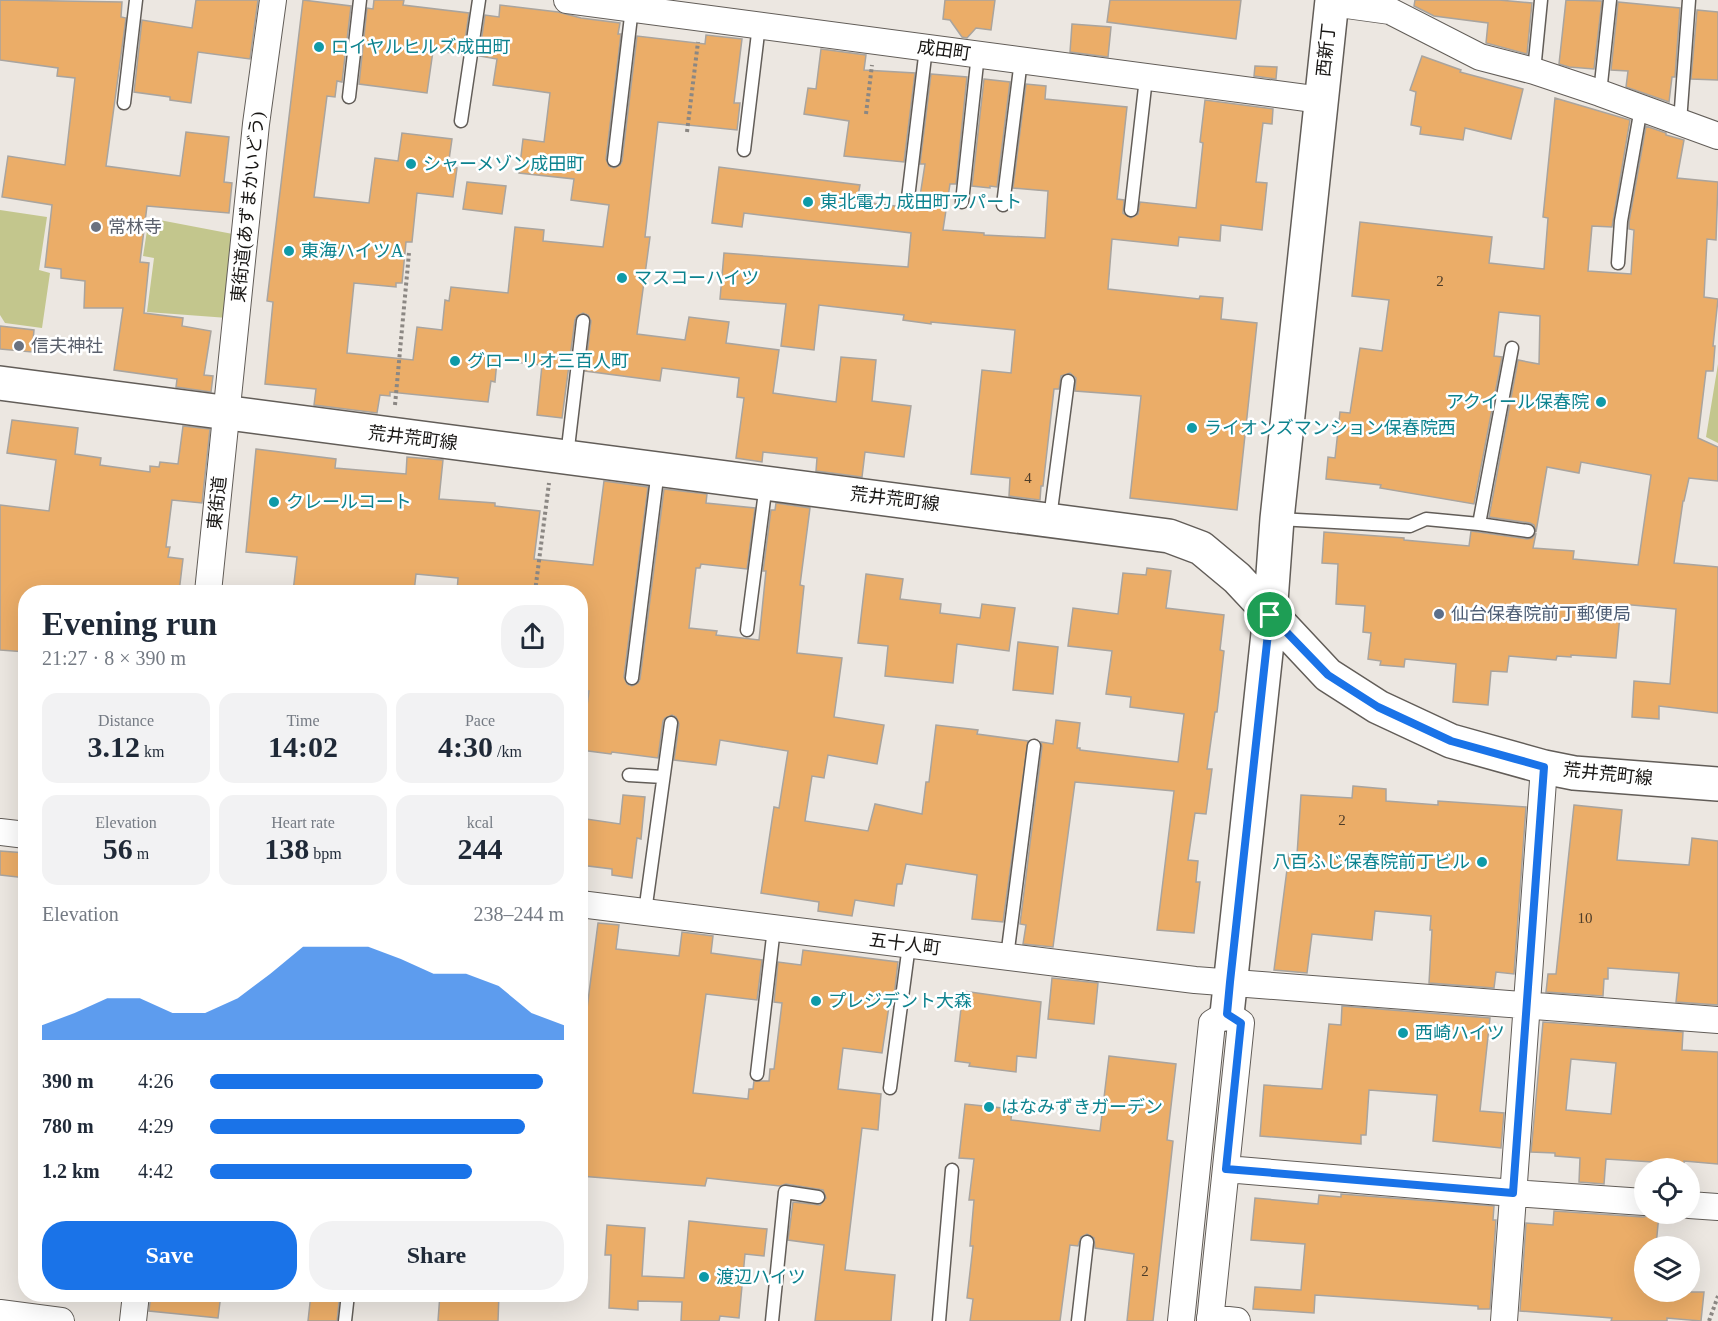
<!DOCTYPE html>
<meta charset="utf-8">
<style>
:root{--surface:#fff;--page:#f2f2f3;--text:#1f2937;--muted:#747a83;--accent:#1a73e8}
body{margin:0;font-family:"Times New Roman","Noto Sans JP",serif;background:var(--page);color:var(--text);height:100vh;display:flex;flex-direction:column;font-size:22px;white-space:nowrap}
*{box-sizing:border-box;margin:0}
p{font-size:20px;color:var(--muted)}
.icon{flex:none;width:33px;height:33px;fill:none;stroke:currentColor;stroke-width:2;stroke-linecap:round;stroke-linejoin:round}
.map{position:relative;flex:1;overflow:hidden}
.details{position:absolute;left:18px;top:585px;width:570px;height:717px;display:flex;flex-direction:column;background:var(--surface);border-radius:24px;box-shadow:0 6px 24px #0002}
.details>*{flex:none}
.controls{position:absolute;left:1634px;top:1158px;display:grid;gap:12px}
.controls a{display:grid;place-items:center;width:66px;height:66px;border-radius:50%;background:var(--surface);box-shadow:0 6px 24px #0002;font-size:30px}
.pin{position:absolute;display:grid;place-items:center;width:51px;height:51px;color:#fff;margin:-26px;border:3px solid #fff;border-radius:50%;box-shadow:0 2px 6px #0007}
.round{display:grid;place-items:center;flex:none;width:63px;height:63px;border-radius:24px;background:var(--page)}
.summary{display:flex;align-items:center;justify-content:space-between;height:102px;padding:0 24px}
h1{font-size:33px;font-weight:600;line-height:45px}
.stats{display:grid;grid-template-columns:repeat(3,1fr);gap:9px;height:102px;padding:6px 24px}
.stats div{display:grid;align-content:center;border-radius:15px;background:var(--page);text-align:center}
.stats b{font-size:30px;font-weight:600}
.stats small{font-size:16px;font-weight:400}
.stats p{font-size:16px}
.chart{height:168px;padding:12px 24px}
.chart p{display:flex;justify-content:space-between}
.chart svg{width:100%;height:108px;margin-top:6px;fill:var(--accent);opacity:.7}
.primary-button{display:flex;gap:12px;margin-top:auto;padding:12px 24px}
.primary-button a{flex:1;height:69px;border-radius:24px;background:var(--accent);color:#fff;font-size:24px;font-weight:600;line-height:69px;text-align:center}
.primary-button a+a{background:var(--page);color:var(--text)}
ul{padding:0 24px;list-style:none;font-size:20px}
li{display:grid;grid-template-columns:96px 72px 1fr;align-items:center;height:45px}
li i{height:15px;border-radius:8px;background:var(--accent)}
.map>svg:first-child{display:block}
.green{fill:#c3c68d}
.building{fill:#ebad68;stroke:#a9a49e;stroke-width:1.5;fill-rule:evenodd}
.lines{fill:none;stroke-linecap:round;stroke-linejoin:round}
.lane-casing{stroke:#625d58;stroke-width:15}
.street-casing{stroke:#625d58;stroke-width:28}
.secondary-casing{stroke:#625d58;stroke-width:36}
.path{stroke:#8b8783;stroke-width:4;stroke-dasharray:3 3;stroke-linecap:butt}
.lane{stroke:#fff;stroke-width:12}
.street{stroke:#fff;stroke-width:26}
.secondary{stroke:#fff;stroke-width:33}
.route-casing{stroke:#fff;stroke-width:12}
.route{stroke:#1a73e8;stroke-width:8}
.culture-dot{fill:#0f9aa8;stroke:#fff;stroke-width:2}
.worship-dot{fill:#6b7280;stroke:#fff;stroke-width:2}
.service-dot{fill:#5c6f8a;stroke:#fff;stroke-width:2}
.labels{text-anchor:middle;stroke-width:5;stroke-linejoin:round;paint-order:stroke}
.number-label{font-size:15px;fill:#4d3c29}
.culture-label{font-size:18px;fill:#0d838f;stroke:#fff;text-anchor:start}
.street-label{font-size:18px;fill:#181614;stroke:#fff}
.worship-label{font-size:18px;fill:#5b616d;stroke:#fff;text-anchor:start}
.service-label{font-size:18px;fill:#4e5e75;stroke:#fff;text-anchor:start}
</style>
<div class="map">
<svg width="1718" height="1321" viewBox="0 0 1718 1321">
<rect width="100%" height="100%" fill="#ece7e1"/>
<!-- green -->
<path class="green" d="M0 210 47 217 39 270 50 273 42 328 5 323 0 315Z
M149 218 238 235 228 318 147 312 154 258 143 256Z
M1718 364V443L1706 437Z"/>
<!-- building -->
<path class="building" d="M0 0 122 2 121 17 126 18 106 166 180 176 186 132 229 137 224 182 232 183 229 213 147 206 140 262 149 263 144 313 183 318 182 326 211 331 204 375 213 376 211 392 176 387 177 379 114 370 123 308H84L85 281 61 278V269L45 267 52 205 2 197 8 156 65 165 75 78 57 76 58 68 0 60Z
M196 0H258L250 59 198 52 191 103 170 100V97L134 92 142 20 192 28Z
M303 0 351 6 342 82 337 81 335 97 327 96 314 197 369 203 375 158 398 161 402 133 452 139 448 167 457 168 453 197 417 193 412 242H406L402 283H396V287L354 283 347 353 413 360 417 327 442 330 445 300 449 301 451 287 508 293 515 227 544 230 543 241 603 247 609 205 571 200 574 179 519 173 523 139 544 142 550 93 493 85 497 59 479 56 485 15 499 17 500 5 558 12 581 18 620 23 618 34H621L606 159 609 166 614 168 620 165 622 161 637 36 705 44 706 35 742 39 734 103H740L737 130 658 122 645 237H650L637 334 685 340 689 317 729 322 726 343 779 350 773 393 836 402 841 357 876 360 872 401 911 406 904 457 865 452 862 477 816 471 817 458 763 452 762 462 736 458 744 398 737 397 739 378 662 368 660 381 585 371 591 321 588 315 583 313 577 316 575 320 562 418 537 415 542 365 497 360 495 382 491 381 488 402 390 392V396L380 395 377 413 314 405 316 389 265 384 273 302 267 301Z
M374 0H404L403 5 469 13 463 54 433 51 427 93 359 84 367 8 373 9Z
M945 0H995L991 30 976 28 967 38 962 37 950 20 943 19Z
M1110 0H1241L1236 39 1107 22Z
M1415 0H1499L1532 3 1527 54 1486 43 1488 23 1434 16 1414 6Z
M1566 0 1602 1 1594 69 1569 67 1559 64Z
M1618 2 1680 8 1675 77H1672L1669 102 1626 87 1628 71 1611 70Z
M1697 10 1718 12V80L1691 79Z
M1072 24 1111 27 1108 57 1070 52Z
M821 49 866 55 864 70 915 73 904 162 844 156 849 121 804 114 808 88 816 89Z
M1422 56 1461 70 1460 72 1523 89 1511 139 1465 128 1463 140 1420 134 1421 127 1411 125 1416 92 1410 90Z
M1255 66 1277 67 1276 79 1254 76Z
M931 74 967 77 956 184H950L943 230 984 233V235L1045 238 1048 191 1013 188 1026 84 1046 86 1045 99 1127 107 1117 199 1124 200 1123 213 1131 218 1138 214 1140 202 1196 208 1203 143 1200 142 1205 100 1273 109 1272 124 1263 123 1256 182 1267 183 1262 230 1221 225 1220 241 1179 237 1178 246 1112 239 1108 289 1199 299 1200 296 1223 298 1221 319 1257 323 1237 510 1130 498 1141 396 1075 391 1076 378 1070 373 1061 376 1059 389H1054L1043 486H1041L1040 500 1009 496 1010 478 971 474 982 370 1011 373 1015 330 931 322V324L903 320 904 315 819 305 814 350 781 346 786 304 720 299 724 253 908 267 911 233 744 213 742 227 712 223 719 167 860 185 857 201 918 209 925 164H920Z
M984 79 1010 82 997 187 990 186V188L972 186Z
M1555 98 1630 120 1612 227 1592 226 1588 271 1631 274 1634 230 1629 229V222L1646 126 1666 133V135L1684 140 1677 178 1718 182 1716 240 1707 239 1704 297 1718 299 1713 346H1715L1713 371H1706L1698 438 1718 447V481L1689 478 1684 501H1683L1674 563 1718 567V713L1659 706V719L1632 717 1634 681 1670 684 1676 609 1621 604 1616 658 1571 655V657L1557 656 1556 660 1509 656 1507 672 1491 671 1488 705 1453 702 1456 664 1405 659 1404 667 1380 665 1381 661 1368 659 1371 633 1363 632 1365 606 1336 604 1338 564 1322 563 1324 532 1404 538V540L1469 546 1471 531 1527 539 1532 538 1536 533 1533 548 1574 551 1573 559 1638 565 1651 475 1581 462 1579 473 1547 467 1536 532 1534 525 1530 523 1489 517 1518 360 1539 364 1540 316 1499 312 1494 356 1502 357 1474 504 1380 488 1381 485 1326 479 1328 457 1335 458 1340 412 1350 413 1360 348 1382 351 1389 300 1352 296 1360 222 1492 237 1489 263 1544 269 1548 218 1543 217Z
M467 182 506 186 502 214 463 209Z
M0 326 34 330 32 352 0 349Z
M12 420 78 428 75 454 101 458 100 465 150 472V466L159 467 160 462 178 464 183 426 210 429 202 503 172 500 166 547H170L168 557 183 559 179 592H81L55 587 54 592H26V652L0 650V505L49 511 56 460 7 453Z
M256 449 336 459 335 468 406 474 407 457 443 460 439 499 495 503V506L540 511 534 559 593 565 604 481 648 487 624 677 627 684 632 686 638 683 640 679 664 489 707 494 706 503 755 508 747 569 701 564 700 568H696L689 628 717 631 716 635 759 640 766 571H763L771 510H775L776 503 810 508 800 585 804 586 797 653 842 658 834 717 884 725 877 764 828 755 824 778 812 776 805 821 868 831 875 804 922 814 926 782H929L936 725 978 730 977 734 1028 741 1003 922 972 919 977 875 906 864 902 884H897L894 906 855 900 852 916 818 911 819 902 761 893 774 807 779 808 788 751 720 740 716 765 674 760 679 724 676 717 672 715 665 718 663 721 658 758 612 752 611 754 581 750 589 691H580V592H457L458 578 416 574 414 592H293L297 557 246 552Z
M1147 568 1171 571 1166 608 1224 615 1220 650 1224 651 1217 712H1215L1207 769H1212L1206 814 1195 813 1188 860 1198 861 1196 882H1200L1194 933 1157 930 1174 791 1075 782 1053 947 1023 944 1026 925 1020 924 1042 747 1041 742 1053 744 1056 720 1080 723 1077 748H1080V750L1178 762 1184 714 1130 707 1131 697 1106 694 1112 651 1068 646 1073 608 1118 614 1123 573 1146 575Z
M866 574 903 579 900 599 941 604 940 613 980 618 982 604 1015 608 1009 651 957 644 953 683 885 676 888 646 858 643Z
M1018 642 1058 647 1053 694 1013 690Z
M1353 786 1386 789V801L1438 805V801L1526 807 1514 974 1496 972 1494 988 1429 983 1432 930H1430L1431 916 1375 911 1372 940 1312 934 1307 973 1274 970 1289 854 1297 855 1301 795 1352 798Z
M623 795 645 797 641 839 637 838 632 878 612 875V869L580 865V818L620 824Z
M1574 805 1622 810 1617 860 1689 865 1692 838 1718 841V1005L1676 1002 1679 973 1608 968V979H1604L1603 996 1546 992 1548 974H1556Z
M0 851 26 853V878L0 875Z
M598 923 619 925 616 949 679 956 682 932 713 936 711 953 762 960 757 1000 706 994 693 1093 748 1099 749 1089H753L754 1081H769L770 1069H774L782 1003 774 1002 778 962 801 965 803 950 898 962 893 1006H889L882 1053 843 1048 838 1089 881 1094 878 1130 862 1128 845 1270 895 1275 891 1321H815L824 1245 788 1240 793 1202 820 1205 826 1198 823 1190 786 1184 780 1186 707 1178 705 1186 580 1176V1063Z
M1052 978 1098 983 1094 1024 1048 1019Z
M963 991 1041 1002 1036 1058 1017 1056 1016 1072 969 1066 970 1063 955 1061Z
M1342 1006 1490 1018 1480 1111 1504 1113 1501 1148 1433 1141 1437 1095 1369 1090 1366 1135H1361V1144L1260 1136 1264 1085 1322 1089 1329 1024 1341 1025Z
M1543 1022 1683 1032 1682 1050 1718 1052V1164L1684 1161V1164L1606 1159 1604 1184 1579 1182 1580 1158 1555 1156V1153L1531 1152ZM1571 1059 1616 1063 1611 1114 1566 1110Z
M1109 1056 1176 1064 1167 1140 1173 1141 1153 1321H1127L1134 1254 1095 1248 1094 1238 1087 1234 1081 1237 1078 1246 1070 1245 1060 1321H970L973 1299 967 1298 973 1246H970L974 1200H969L974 1159 959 1158 965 1104 1012 1109 1011 1120 1100 1131Z
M1341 1194 1494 1206 1493 1220H1496L1490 1309H1478V1306L1315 1295 1314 1313 1253 1309 1255 1287 1301 1290 1305 1244 1251 1240 1255 1198 1318 1204 1319 1195 1341 1197Z
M1554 1211 1643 1217 1659 1214 1656 1246H1644V1292H1704L1701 1321 1667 1318V1321H1611L1612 1318 1520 1311 1526 1223 1553 1225Z
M689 1221 767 1229 764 1256 745 1254 739 1318 720 1316 719 1321H681L682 1302 638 1301V1310L609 1308 611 1255H605L607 1225 645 1228 642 1276 684 1278Z
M151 1294H221L218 1318 149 1311Z
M311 1294H340L337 1321H308Z
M440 1294H499L498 1321H438Z"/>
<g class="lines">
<!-- lane casing -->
<g class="lane-casing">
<path id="lane" d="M1534 71 1541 0
M1600 93 1610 0
M349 97 360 0
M124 103 136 0
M461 121 479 0
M1680 122 1689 0
M744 150 759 25
M614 160 632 8
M908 198 926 48
M962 202 978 54
M1003 205 1021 60
M1131 210 1146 78
M1618 263 1621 221 1641 108
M567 456 583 321
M1050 518 1068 381
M1278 519 1410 526 1426 519 1479 524 1512 348
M1479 524 1528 531
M747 630 766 484
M632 678 658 470
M629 775 663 777
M645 912 671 723
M1007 957 1034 746
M757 1074 774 928
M890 1088 909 945
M345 1321 348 1294
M772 1321 785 1192 818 1197
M939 1321 952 1170
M1078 1321 1087 1242"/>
</g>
<!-- street casing -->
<g class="street-casing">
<path id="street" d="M567 0 1321 100
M1332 3 1390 11 1480 57 1534 71 1600 93 1718 136
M208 592 256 124 273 0
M0 832 26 835
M580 904 1195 980 1718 1020
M1226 1169 1513 1193 1644 1202
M1689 1205 1718 1207
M0 1313 61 1321
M1210 1318 1237 1321
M133 1321 136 1294
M1181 1321 1212 1023 1227 1014 1241 1023 1210 1321
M1504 1321 1544 767"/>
</g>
<!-- secondary casing -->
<g class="secondary-casing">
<path id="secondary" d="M0 383 1169 536 1201 548 1237 578 1328 675 1378 707 1451 741 1544 767 1574 773 1718 784
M1227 1014 1270 615 1277 519 1332 0"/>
</g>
<!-- path -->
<path class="path" d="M866 114 872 65
M687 132 698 42
M395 405 409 253
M535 592 549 483
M1709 1321 1718 1296"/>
<!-- lane -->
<use href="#lane" class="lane"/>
<!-- street -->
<use href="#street" class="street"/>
<!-- secondary -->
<use href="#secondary" class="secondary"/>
</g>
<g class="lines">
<!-- route casing -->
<g class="route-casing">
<path id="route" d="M1270 615 1328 675 1378 707 1451 741 1544 767 1513 1193 1226 1169 1241 1023 1227 1014 1230 982Z"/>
</g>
<!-- route -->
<use href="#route" class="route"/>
</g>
<!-- markers -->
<g class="culture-dot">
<circle cx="319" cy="47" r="6"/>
<circle cx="411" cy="164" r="6"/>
<circle cx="808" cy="202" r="6"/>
<circle cx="289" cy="251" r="6"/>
<circle cx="622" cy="278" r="6"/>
<circle cx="455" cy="361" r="6"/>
<circle cx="1601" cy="402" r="6"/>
<circle cx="1192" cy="428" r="6"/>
<circle cx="274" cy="502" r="6"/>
<circle cx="1482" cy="862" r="6"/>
<circle cx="816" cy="1001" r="6"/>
<circle cx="1403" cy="1033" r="6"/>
<circle cx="989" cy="1107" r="6"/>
<circle cx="704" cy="1277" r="6"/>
</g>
<g class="worship-dot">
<circle cx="96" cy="227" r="6"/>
<circle cx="19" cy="346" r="6"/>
</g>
<circle class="service-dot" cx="1439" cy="614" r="6"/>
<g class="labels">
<!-- number labels -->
<g class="number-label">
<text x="1440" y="286">2</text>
<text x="1028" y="483">4</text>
<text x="1342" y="825">2</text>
<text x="1585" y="923">10</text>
<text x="1145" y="1276">2</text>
</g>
<!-- culture labels -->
<g class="culture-label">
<text x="331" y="53">ロイヤルヒルズ成田町</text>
<text x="423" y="170">シャーメゾン成田町</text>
<text x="820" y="208">東北電力 成田町アパート</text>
<text x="301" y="257">東海ハイツA</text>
<text x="634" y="284">マスコーハイツ</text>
<text x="467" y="367">グローリオ三百人町</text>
<text x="1589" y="408" text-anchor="end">アクイール保春院</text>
<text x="1204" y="434">ライオンズマンション保春院西</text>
<text x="286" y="508">クレールコート</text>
<text x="1470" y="868" text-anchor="end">八百ふじ保春院前丁ビル</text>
<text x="828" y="1007">プレジデント大森</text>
<text x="1415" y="1039">西崎ハイツ</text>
<text x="1001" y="1113">はなみずきガーデン</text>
<text x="716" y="1283">渡辺ハイツ</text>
</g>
<!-- street labels -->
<g class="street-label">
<text transform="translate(944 50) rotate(8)" y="6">成田町</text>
<text transform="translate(1326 50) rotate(-84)" y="6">西新丁</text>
<text transform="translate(248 207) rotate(-84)" y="6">東街道(あずまかいどう)</text>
<text transform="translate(413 438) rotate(7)" y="6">荒井荒町線</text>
<text transform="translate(895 499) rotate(7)" y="6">荒井荒町線</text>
<text transform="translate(217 503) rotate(-84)" y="6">東街道</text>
<text transform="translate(1608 774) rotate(6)" y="6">荒井荒町線</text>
<text transform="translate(905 944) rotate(7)" y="6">五十人町</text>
</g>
<!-- worship labels -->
<g class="worship-label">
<text x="108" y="233">常林寺</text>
<text x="31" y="352">信夫神社</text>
</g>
<!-- service labels -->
<g class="service-label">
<text x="1451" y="620">仙台保春院前丁郵便局</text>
</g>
</g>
</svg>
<div class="controls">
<a><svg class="icon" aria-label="locate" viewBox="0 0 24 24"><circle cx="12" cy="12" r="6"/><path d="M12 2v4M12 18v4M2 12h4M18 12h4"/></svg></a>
<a><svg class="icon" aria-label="layers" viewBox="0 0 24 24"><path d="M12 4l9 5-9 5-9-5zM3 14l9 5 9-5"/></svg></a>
</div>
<div class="pin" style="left:1270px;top:615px;background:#1e9e55"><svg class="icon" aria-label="arrive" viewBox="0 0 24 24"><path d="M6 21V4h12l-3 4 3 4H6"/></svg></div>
<section class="details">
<div class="summary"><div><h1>Evening run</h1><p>21:27 · 8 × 390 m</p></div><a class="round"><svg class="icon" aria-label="share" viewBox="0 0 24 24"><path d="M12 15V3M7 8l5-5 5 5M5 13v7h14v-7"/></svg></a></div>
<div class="stats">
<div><p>Distance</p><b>3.12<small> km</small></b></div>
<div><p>Time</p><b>14:02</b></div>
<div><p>Pace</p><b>4:30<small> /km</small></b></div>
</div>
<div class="stats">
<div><p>Elevation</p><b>56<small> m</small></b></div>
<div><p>Heart rate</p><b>138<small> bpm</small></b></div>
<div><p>kcal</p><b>244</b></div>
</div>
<div class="chart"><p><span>Elevation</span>238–244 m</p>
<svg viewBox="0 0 160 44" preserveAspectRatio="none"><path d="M0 44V38L10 33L20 27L30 27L40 33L50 33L60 27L70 17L80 6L90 6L100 6L110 11L120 17L130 17L140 22L150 33L160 38V44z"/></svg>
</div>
<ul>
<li><b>390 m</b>4:26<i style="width:94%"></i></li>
<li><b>780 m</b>4:29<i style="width:89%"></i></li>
<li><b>1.2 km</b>4:42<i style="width:74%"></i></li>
</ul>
<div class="primary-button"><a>Save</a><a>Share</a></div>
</section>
</div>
